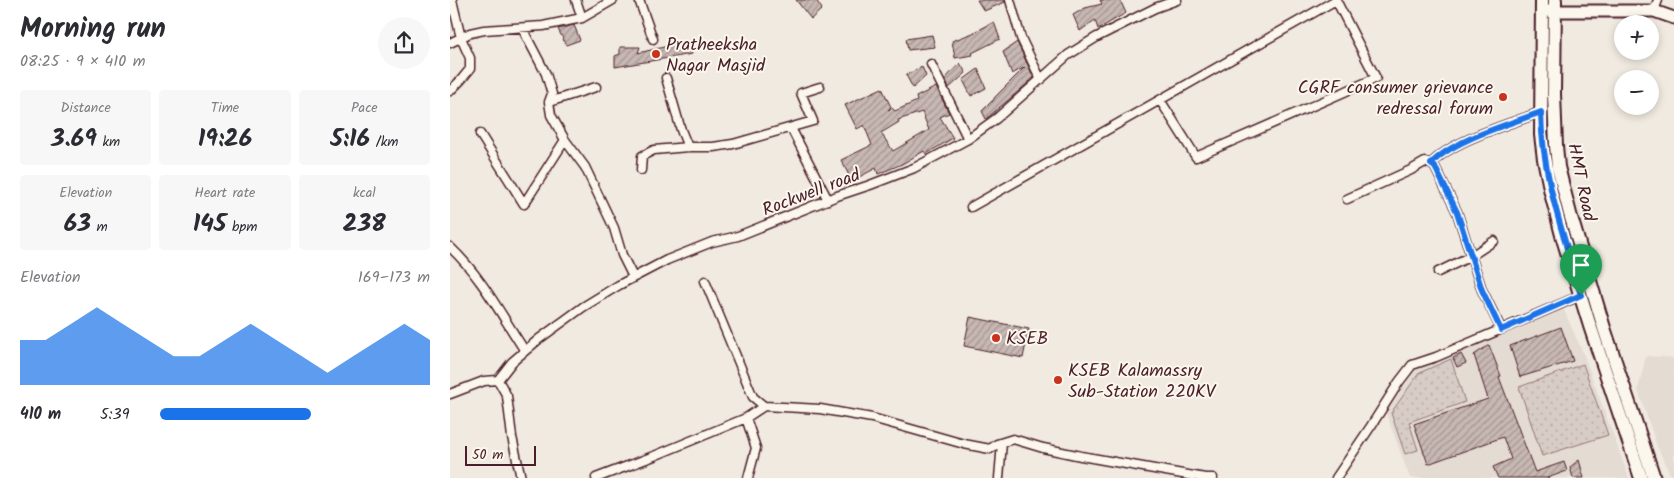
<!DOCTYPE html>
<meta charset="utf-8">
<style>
:root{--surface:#fff;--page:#f7f7f7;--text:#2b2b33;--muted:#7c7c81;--accent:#1a73e8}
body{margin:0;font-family:Kalam,sans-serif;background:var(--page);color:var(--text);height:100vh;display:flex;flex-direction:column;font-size:19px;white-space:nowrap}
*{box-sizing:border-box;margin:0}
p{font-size:16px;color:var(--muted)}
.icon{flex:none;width:28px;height:28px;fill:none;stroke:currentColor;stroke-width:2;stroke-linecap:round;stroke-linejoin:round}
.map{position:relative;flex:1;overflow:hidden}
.side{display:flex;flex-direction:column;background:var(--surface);width:450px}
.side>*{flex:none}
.tools{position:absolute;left:1164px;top:15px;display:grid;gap:10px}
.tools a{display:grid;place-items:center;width:45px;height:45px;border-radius:50%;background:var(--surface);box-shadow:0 2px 8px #0003;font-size:25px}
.scale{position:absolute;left:15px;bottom:12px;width:71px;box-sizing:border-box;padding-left:5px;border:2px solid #4a1f2b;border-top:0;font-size:14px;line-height:18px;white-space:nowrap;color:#4a1f2b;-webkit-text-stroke:4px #fbf7ec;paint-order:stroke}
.pin{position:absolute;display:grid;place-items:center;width:42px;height:42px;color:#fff;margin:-51px -21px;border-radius:50% 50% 50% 0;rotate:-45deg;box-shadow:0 0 5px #0007}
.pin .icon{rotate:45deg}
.round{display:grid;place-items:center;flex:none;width:52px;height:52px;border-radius:26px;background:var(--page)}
.headline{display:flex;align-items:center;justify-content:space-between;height:85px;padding:0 20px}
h1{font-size:28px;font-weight:800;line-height:38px}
.figures{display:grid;grid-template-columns:repeat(3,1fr);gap:8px;height:85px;padding:5px 20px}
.figures div{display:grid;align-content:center;border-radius:5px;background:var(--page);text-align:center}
.figures b{font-size:25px;font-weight:800}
.figures small{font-size:14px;font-weight:400}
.figures p{font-size:14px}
.chart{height:140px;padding:10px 20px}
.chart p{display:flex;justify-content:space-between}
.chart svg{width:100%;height:90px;margin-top:5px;fill:var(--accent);opacity:.7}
ul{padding:0 20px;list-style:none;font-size:16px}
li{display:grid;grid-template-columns:80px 60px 1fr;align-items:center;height:38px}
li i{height:12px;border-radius:6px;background:var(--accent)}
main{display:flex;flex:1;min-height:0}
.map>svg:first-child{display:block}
.built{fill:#e4dbd2}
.park{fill:url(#park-dots);stroke:#917678}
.building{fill:url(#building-hatch);stroke:#4a1f2b;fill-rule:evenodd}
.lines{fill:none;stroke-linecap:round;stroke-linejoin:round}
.street-casing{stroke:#4a1f2b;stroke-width:11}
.secondary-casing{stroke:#4a1f2b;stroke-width:15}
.primary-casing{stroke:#4a1f2b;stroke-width:16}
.street{stroke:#fbf7ec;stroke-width:8}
.secondary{stroke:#fbf7ec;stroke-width:11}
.primary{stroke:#fbf7ec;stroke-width:12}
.route-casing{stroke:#fff;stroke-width:10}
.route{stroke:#1a73e8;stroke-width:6}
.poi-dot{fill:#c8321e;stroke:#fbf7ec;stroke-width:2}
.labels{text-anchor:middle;stroke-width:4;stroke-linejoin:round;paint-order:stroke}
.poi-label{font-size:18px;fill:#4a1f2b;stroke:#fbf7ec;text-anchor:start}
.street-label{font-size:18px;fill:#4a1f2b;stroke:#fbf7ec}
</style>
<main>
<section class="side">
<div class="headline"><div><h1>Morning run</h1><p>08:25 · 9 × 410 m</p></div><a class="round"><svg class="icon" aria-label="share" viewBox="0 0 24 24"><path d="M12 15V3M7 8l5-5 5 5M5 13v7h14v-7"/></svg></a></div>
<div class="figures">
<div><p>Distance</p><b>3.69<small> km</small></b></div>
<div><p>Time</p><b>19:26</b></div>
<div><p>Pace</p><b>5:16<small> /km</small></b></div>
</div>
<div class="figures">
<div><p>Elevation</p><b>63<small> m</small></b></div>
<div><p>Heart rate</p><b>145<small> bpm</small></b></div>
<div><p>kcal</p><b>238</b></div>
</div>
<div class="chart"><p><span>Elevation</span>169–173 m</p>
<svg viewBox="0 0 160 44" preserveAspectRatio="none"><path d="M0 44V22L10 22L20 14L30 6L40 14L50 22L60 30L70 30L80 22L90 14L100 22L110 30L120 38L130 30L140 22L150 14L160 22V44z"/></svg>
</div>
<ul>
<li><b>410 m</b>5:39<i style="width:56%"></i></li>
</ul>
</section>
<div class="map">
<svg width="1224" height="478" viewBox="0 0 1224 478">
<defs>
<pattern id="park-dots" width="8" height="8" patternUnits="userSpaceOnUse" patternTransform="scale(1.25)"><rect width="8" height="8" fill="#d8ccc6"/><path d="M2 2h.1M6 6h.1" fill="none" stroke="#bbafaa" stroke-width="1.8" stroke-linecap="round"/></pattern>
<pattern id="building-hatch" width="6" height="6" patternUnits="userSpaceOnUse" patternTransform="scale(1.25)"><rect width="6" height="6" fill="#c8b8b3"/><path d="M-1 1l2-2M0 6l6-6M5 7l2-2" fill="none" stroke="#a49592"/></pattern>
</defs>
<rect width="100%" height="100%" fill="#f0eae0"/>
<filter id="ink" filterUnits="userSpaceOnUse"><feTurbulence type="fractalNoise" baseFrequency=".02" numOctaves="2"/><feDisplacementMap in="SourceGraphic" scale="10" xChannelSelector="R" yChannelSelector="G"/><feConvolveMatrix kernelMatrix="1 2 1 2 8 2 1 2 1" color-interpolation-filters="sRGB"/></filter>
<g filter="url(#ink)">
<!-- built -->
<path class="built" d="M1113 308 1133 353 1179 478H960L936 413 965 370Z
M1196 356 1224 358V478H1222L1207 446 1188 390Z"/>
<!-- park -->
<path class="park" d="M1001 359 1015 402 959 422 968 450 955 454 941 413 969 373Z
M1133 364 1158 435 1092 456 1069 387Z"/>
<!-- building -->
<path class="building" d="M346 0H366L372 9 361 19Z
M527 0H554L555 2 534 11Z
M650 0H670L676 13 648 29 645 20 630 31 623 15 635 8 652 4Z
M544 22 550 39 522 53 523 55 505 58 502 41 523 33Z
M124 25 130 40 116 45 108 29Z
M482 35 485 47 458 50 456 39Z
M240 41 242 54 165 67V56L170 54V47H190L188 53Z
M567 42 584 78 536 119 532 111 542 101V102L545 97 575 67 562 74 553 52Z
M510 63 516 73 499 88 495 79Z
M472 67 476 76 463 88 456 75Z
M528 69 536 88 521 96 513 80Z
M486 87 499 113 490 117 503 138 476 154 474 151 452 164 428 174 426 168 402 181 391 160 422 145 414 125 407 129 395 105 432 88 441 107 438 110 442 108 445 111 467 101 466 97ZM472 112 479 130 443 151 431 133 449 122 448 120Z
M520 317 579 329 573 358 514 346Z
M1111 327 1123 361 1070 377 1060 346Z
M1039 345 1051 376 1049 377 1085 472 1114 462 1117 471 1097 478H1048L1043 467 1061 459 1053 437 978 464 964 424 1038 399 1024 355Z
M1011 354 1016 363 1007 367 1003 358Z
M1129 460 1134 478H1123L1120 467Z"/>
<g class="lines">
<!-- street casing -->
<g class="street-casing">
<path id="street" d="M126 0 132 18
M189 0 203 39
M560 0 571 38 591 80
M1204 11 1208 0
M72 28 96 74 102 94 99 102 101 115 115 140 135 167 164 228 172 255 183 277
M0 43 20 33 34 30 93 26 132 18 163 0
M481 64 518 139
M216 78 231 130 238 147
M0 91 11 80 20 69V58L11 38 2 0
M710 100 746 157 926 78 886 0
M99 102 146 87
M341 128 378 200
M30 134 74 204 115 140
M981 164C1002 140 1060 124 1091 112
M191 170 192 156 204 150 238 147H263L283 144 363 121 351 93 370 87
M897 199 961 170 975 162 981 164 985 167 1007 212 1021 256 1044 241
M521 207 886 0
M0 247C32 277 51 315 75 351
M988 272 1021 256 1032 290 1051 329
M255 281 303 397 314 406 370 409 422 418 514 444 540 449 547 444 563 439 593 448 631 456 755 478H763
M48 380 57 396 62 437 71 478
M0 394 34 381 48 380 62 362 89 339 133 307 169 285 217 260 262 242 288 236 387 196 420 185 464 168 518 139 547 118 618 55 647 37 705 8 727 0
M146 478 204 456 296 418
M298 478 306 448 296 418 314 406
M549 478 552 443
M886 478 921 426 949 382 962 365 986 357 1132 295"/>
</g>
<!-- secondary casing -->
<g class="secondary-casing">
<path id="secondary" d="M1097 11H1204L1224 18"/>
</g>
<!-- primary casing -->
<g class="primary-casing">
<path id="primary" d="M1092 0 1091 135 1094 159 1101 193 1113 239 1140 326 1191 478
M1105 0 1104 94 1106 146 1108 167 1120 214 1154 328 1204 478"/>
</g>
<!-- street -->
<use href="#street" class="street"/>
<!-- secondary -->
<use href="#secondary" class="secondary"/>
<!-- primary -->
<use href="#primary" class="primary"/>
</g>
</g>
<g class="lines" filter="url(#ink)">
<!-- route casing -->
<g class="route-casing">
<path id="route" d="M1091 112C1092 177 1113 233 1131 295L1051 330 1032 290 1007 212 985 167 981 164C1002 140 1060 124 1091 112Z"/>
</g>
<!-- route -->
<use href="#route" class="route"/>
</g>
<!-- markers -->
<g class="poi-dot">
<circle cx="206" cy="54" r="5"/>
<circle cx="1053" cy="97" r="5"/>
<circle cx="546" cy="338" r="5"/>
<circle cx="608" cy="380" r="5"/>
</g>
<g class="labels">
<!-- poi labels -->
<g class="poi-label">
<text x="216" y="50">Pratheeksha<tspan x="216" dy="21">Nagar Masjid</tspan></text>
<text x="1043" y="93" text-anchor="end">CGRF consumer grievance<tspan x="1043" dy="21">redressal forum</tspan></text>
<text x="556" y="344">KSEB</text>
<text x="618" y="376">KSEB Kalamassry<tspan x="618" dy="21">Sub-Station 220KV</tspan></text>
</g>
<!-- street labels -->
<g class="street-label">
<text transform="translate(1132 182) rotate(78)" y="6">HMT Road</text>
<text transform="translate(361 192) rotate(-21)" y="6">Rockwell road</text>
</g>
</g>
</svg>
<div class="tools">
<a>+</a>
<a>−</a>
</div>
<div class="scale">50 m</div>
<div class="pin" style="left:1131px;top:295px;background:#1e9e55"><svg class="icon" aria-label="arrive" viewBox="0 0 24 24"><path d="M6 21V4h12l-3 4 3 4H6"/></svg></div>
</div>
</main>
